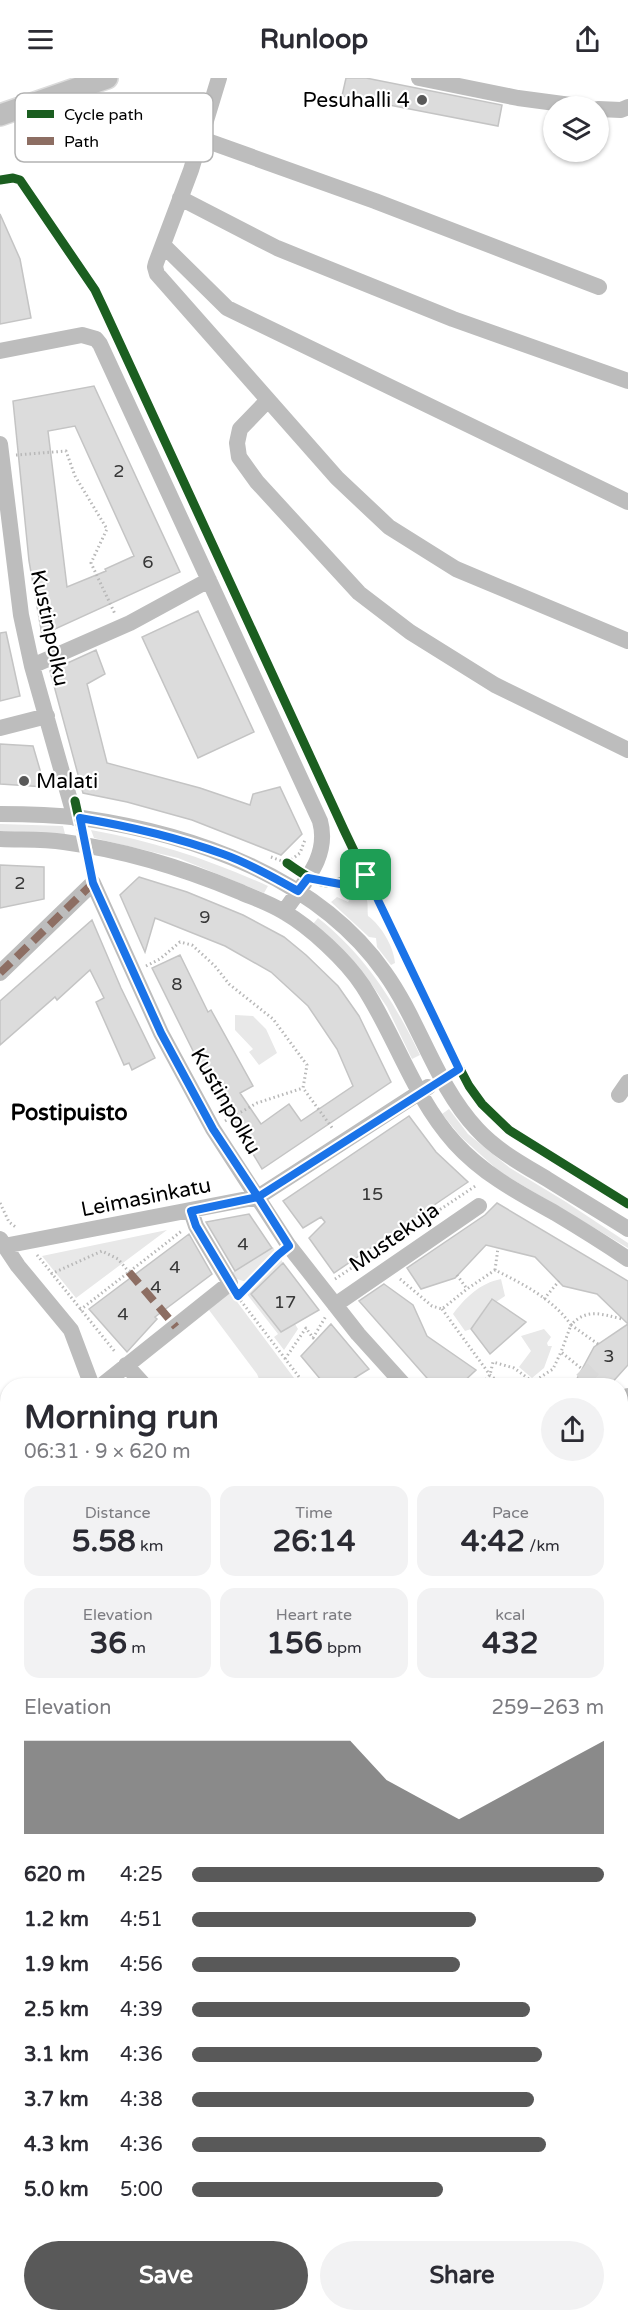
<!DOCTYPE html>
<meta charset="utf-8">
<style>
:root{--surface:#fff;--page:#f2f2f3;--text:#2b2b33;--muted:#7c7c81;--accent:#595959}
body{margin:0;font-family:"Varela Round",sans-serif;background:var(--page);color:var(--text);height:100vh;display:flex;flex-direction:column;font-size:22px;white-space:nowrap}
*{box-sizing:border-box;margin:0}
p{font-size:20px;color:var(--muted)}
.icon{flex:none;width:33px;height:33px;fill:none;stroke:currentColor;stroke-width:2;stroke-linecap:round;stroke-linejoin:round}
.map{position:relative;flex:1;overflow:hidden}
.side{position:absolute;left:0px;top:1300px;width:628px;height:944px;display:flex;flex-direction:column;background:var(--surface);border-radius:24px 24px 0 0;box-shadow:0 2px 4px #0004}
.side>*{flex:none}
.fabs{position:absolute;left:543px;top:18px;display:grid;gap:12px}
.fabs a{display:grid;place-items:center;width:66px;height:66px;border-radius:50%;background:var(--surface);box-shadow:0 2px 4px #0004;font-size:30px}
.pin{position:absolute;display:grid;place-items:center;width:51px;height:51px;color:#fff;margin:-26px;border-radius:12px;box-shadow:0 3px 9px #0006}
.round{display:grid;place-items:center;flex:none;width:63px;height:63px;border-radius:32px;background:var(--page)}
.summary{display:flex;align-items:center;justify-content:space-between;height:102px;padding:0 24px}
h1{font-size:33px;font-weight:800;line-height:45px}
.metrics{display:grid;grid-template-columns:repeat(3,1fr);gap:9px;height:102px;padding:6px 24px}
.metrics div{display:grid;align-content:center;border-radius:15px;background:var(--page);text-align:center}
.metrics b{font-size:30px;font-weight:800}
.metrics small{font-size:16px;font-weight:400}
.metrics p{font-size:16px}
.chart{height:168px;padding:12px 24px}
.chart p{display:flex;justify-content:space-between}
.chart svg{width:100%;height:108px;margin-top:6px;fill:var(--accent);opacity:.7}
.button{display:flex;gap:12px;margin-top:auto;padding:12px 24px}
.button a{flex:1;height:69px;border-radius:36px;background:var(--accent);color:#fff;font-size:24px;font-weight:800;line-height:69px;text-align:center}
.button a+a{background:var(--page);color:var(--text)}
ul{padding:0 24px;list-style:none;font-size:20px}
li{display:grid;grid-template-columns:96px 72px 1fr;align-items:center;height:45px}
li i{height:15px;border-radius:8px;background:var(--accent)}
header{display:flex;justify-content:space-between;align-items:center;height:78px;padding:0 24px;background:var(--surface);font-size:27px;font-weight:800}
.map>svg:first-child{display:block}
.green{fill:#e8e8e8}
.building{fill:#dcdcdc;stroke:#c4c4c4;stroke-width:1.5;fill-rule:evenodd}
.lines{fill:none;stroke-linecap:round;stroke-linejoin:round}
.minor-tunnel{stroke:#d9d9d9;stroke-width:16;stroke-dasharray:16 8;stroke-linecap:butt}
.major-casing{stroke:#dbdbdb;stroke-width:24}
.path{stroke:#b8b8b8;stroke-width:3;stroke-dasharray:1.5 3;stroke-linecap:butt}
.minor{stroke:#bdbdbd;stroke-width:16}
.major{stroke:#bdbdbd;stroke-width:21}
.quiet{stroke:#8d6e63;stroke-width:8;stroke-dasharray:15 8;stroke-linecap:butt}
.cycleway-casing{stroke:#fff;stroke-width:13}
.cycleway{stroke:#1b5e20;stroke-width:9}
.route-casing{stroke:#fff;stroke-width:12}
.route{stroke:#1a73e8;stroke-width:8}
.poi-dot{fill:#595959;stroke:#fff;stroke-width:2}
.labels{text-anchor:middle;stroke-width:4.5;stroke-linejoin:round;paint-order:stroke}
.number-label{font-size:18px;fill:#373737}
.poi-label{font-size:21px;fill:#000;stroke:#fff;text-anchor:end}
.street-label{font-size:21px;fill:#000;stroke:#fff}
.neighbourhood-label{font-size:22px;font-weight:bold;fill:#000;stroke:#fff}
.key{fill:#fff;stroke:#b2b2b2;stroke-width:1.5}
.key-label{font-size:16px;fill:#000}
</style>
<header><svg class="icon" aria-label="menu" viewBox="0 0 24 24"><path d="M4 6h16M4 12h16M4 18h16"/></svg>Runloop<svg class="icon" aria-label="share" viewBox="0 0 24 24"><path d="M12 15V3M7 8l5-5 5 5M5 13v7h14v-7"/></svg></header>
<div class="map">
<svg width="628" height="2243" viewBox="0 0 628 2243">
<rect width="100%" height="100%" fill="#fff"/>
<!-- green -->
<path class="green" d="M0 746 63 748 65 756 0 754Z
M91 752C154 763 210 782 268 808L264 815 178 780 94 760Z
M359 812C370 819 367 827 368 838 381 847 394 869 395 885L391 887 377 869 376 860 369 859 331 824 337 819 348 824 354 814Z
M318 840C365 877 394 923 420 977L412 981 387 929 372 907 313 846Z
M235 937 253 938 266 951 277 975 259 987 249 974 253 971 235 952Z
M449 1031 468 1056 510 1090 566 1124 628 1165V1170L500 1094 461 1059 442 1036Z
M167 1152 76 1220 42 1178Z
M273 1169 275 1173 247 1204 233 1200 230 1196Z
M280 1179 283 1185 251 1216 281 1254 295 1246 298 1251 284 1272 274 1259 278 1256 246 1215Z
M501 1201 505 1218 496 1224 491 1221 471 1251 465 1253 453 1236C465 1220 480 1205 501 1201Z
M229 1213 300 1308H262L257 1296 209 1232Z
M544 1251 551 1259 547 1265 548 1268H552L544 1290 532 1300 519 1289 531 1273 521 1258Z
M7 1511H8L7 1797 0 1782V1513Z
M621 1548 628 1549V2243H218L215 2237 621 2236Z
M0 1906 8 1907V2236H176L179 2243H0Z"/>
<!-- building -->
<path class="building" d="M346 0H366L502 27 498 48 342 18Z
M0 136 20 181 31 240 0 246Z
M94 308 180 494 42 557 29 483 13 323ZM75 348 134 478 105 491 106 493 67 509 48 353Z
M198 533 254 654 198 680 142 559Z
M6 554 20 618 0 623V555Z
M96 572 105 596 87 606 107 685 200 710 250 727 253 716 280 709 302 756 281 777 192 742 127 724 83 715 50 593Z
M0 666 33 668 45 709 0 706Z
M0 787 44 789V821L0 830Z
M139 799 187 814 243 837 284 859 306 877 338 908 359 938 391 1004 262 1091 201 989 152 890 180 877 208 934 211 932 253 1008 240 1015 261 1046 289 1026 301 1043 353 1008 337 971 308 928 271 894 225 868 155 840 145 874 120 817Z
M92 842 121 910 155 980 132 992 129 985 124 987 96 924 104 920 90 892 57 922 55 919 0 967V923Z
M409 1038 436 1074 468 1104 334 1195 309 1160 325 1144 321 1139 303 1150 283 1123Z
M497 1125 628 1203V1246L597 1216 563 1208 535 1179 486 1167 455 1200 421 1211 407 1190 485 1137Z
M249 1136 272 1170 235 1193 206 1144Z
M189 1156 212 1196 155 1239 157 1241 127 1274 89 1231Z
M283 1185 319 1232 281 1254 251 1216Z
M384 1206 413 1227 427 1258 476 1292 459 1308H434L359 1223Z
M492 1221 526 1244 490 1276 471 1251Z
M331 1246 369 1291 342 1308H326L301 1278Z
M628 1246V1287L609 1308H573L594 1269Z"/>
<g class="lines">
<!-- minor-tunnel -->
<path class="minor-tunnel" d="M582 1291 599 1308"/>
<!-- major casing -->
<g class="major-casing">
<path id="major" d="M0 37 107 0
M0 1833 8 1849
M190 2236 193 2243"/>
</g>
<!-- path -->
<path class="path" d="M16 377 66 373 75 398 107 451 91 485 115 536
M271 779 287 785 300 775 305 762
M146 888 160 881 180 864 192 867 215 888 229 906 273 941 307 987 303 1010 333 1051
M225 1043 257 1025 303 1010
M0 1125 9 1144 17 1150
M37 1177 116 1275
M495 1192 498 1170
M51 1196 102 1173 118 1181 129 1194
M457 1197 467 1211
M335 1201 477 1107
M400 1201 432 1228 442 1231 467 1211 495 1192C523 1206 553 1221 571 1247L561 1274 582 1291
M245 1210 276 1178
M238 1219 306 1308
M544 1221 559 1203
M442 1231 490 1297 503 1308
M80 1232 183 1152
M598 1266 571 1247C587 1230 601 1236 622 1241
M285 1281 306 1250 313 1260 326 1238
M479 1308 490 1297 493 1284 514 1290 533 1304
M537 1308 533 1304 553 1291 561 1274
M0 2042 8 2048
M8 2243 13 2236"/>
<!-- minor -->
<path class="minor" d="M219 0 191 92 156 185 155 189 157 196 337 400 389 449 456 491 628 563
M419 0 518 20 578 28
M598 31 621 32 628 29
M202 61 375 123 599 209
M180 120 277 170 453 241 628 303
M163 167 227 230 628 424
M0 273 82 257 96 261 100 266 320 743C330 779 303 805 284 834
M268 322 240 351 237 365 239 379 257 404 359 515 410 554 495 607 628 672
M0 366 21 537 32 588 75 740
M32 588 130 545 209 502
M0 650 47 638
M0 736C27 736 55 737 82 740 193 756 318 799 385 895 420 944 435 1006 477 1051 496 1072 522 1086 547 1101 574 1118 601 1134 628 1151
M0 761C21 762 43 761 64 764 124 772 183 790 238 813 254 820 269 825 284 834 310 849 346 882 363 908 396 959 414 1020 455 1065 483 1096 519 1115 555 1135 580 1150 604 1165 628 1181
M0 895 93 805 161 955 213 1051 289 1168 358 1256 405 1308
M619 1017 628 1004
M0 1161 18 1188 71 1252 92 1308
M4 1168 258 1119 428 1009
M335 1227 479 1128
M126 1287 145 1308
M101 1308 230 1205 196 1148 191 1133
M621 1325 628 1318
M0 1477 8 1476
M0 1495 8 1493
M621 1511 628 1514"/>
<!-- major -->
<use href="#major" class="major"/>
<!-- quiet -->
<path class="quiet" d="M0 895 93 805
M129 1194 176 1249
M621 1595 628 1605
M621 1643 628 1645
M0 1728 8 1732
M621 2031 628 2033
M621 2051 628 2060
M621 2159 628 2157
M0 2205 8 2222
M22 2236 27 2243
M110 2236 112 2243
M306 2236 307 2243
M494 2236V2243
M381 2243 382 2236"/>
<!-- cycleway casing -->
<g class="cycleway-casing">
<path id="cycleway" d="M0 102 13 100 20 102 95 212 104 231 344 752 439 951 469 1008 482 1026 509 1052 628 1126
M75 723 93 805
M287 785C319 808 328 810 366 797"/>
</g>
<!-- cycleway -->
<use href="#cycleway" class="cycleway"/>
</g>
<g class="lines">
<!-- route casing -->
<g class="route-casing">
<path id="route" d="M366 797 340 806 308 800 298 813C274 800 249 785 223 776 176 759 128 748 80 740L93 805 161 955 213 1051 258 1119 289 1168 278 1177 238 1218 196 1148 191 1133 258 1119 459 991 366 797"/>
</g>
<!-- route -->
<use href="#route" class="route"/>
</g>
<!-- markers -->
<g class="poi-dot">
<circle cx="422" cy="22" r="6"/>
<circle cx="24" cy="703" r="6"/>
</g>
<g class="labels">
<!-- number labels -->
<g class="number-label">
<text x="119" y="399">2</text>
<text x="148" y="490">6</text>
<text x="20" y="811">2</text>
<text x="205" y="845">9</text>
<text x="177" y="912">8</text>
<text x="372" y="1122">15</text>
<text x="243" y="1172">4</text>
<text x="175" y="1195">4</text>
<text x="156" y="1215">4</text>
<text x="285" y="1230">17</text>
<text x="123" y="1242">4</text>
<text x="609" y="1284">3</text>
</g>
<!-- poi labels -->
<g class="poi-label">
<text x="410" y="29">Pesuhalli 4</text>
<text x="36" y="710" text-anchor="start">Malati</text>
</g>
<!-- street labels -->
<g class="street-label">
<text transform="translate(50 550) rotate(78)" y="7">Kustinpolku</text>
<text transform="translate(226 1023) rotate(60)" y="7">Kustinpolku</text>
<text transform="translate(146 1119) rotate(-11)" y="7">Leimasinkatu</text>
<text transform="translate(394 1159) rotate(-35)" y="7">Mustekuja</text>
</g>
<!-- neighbourhood labels -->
<g class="neighbourhood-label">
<text x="69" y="1042">Postipuisto</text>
</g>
</g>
<!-- legend -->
<rect x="15" y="15" width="198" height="69" rx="9" class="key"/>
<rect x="27" y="32" width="27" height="8" fill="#1b5e20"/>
<rect x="27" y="59" width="27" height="8" fill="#8d6e63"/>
<g class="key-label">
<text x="64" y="42">Cycle path</text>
<text x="64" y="69">Path</text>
</g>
</svg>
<div class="fabs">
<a><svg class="icon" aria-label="layers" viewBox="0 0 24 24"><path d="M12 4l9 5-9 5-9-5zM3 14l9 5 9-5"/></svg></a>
</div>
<div class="pin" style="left:366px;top:797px;background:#1e9e55"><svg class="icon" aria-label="arrive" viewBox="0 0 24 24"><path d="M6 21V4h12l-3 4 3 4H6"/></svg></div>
<section class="side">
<div class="summary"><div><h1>Morning run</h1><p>06:31 · 9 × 620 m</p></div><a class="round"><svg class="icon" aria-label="share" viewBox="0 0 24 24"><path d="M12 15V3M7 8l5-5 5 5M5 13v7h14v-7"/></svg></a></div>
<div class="metrics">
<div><p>Distance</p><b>5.58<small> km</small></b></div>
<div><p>Time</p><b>26:14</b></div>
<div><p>Pace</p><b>4:42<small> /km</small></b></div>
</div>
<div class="metrics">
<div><p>Elevation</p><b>36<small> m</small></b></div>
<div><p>Heart rate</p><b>156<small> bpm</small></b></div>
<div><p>kcal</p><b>432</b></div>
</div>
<div class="chart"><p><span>Elevation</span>259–263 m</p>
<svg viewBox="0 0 160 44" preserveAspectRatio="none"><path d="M0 44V6L10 6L20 6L30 6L40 6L50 6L60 6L70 6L80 6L90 6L100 22L110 30L120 38L130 30L140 22L150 14L160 6V44z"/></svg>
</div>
<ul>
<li><b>620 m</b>4:25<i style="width:100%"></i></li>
<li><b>1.2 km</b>4:51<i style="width:69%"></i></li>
<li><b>1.9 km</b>4:56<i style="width:65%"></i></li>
<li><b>2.5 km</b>4:39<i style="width:82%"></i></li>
<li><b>3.1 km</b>4:36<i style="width:85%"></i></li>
<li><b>3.7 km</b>4:38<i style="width:83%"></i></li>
<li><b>4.3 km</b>4:36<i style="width:86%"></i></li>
<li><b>5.0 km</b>5:00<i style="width:61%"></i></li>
</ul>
<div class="button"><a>Save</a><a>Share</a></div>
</section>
</div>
